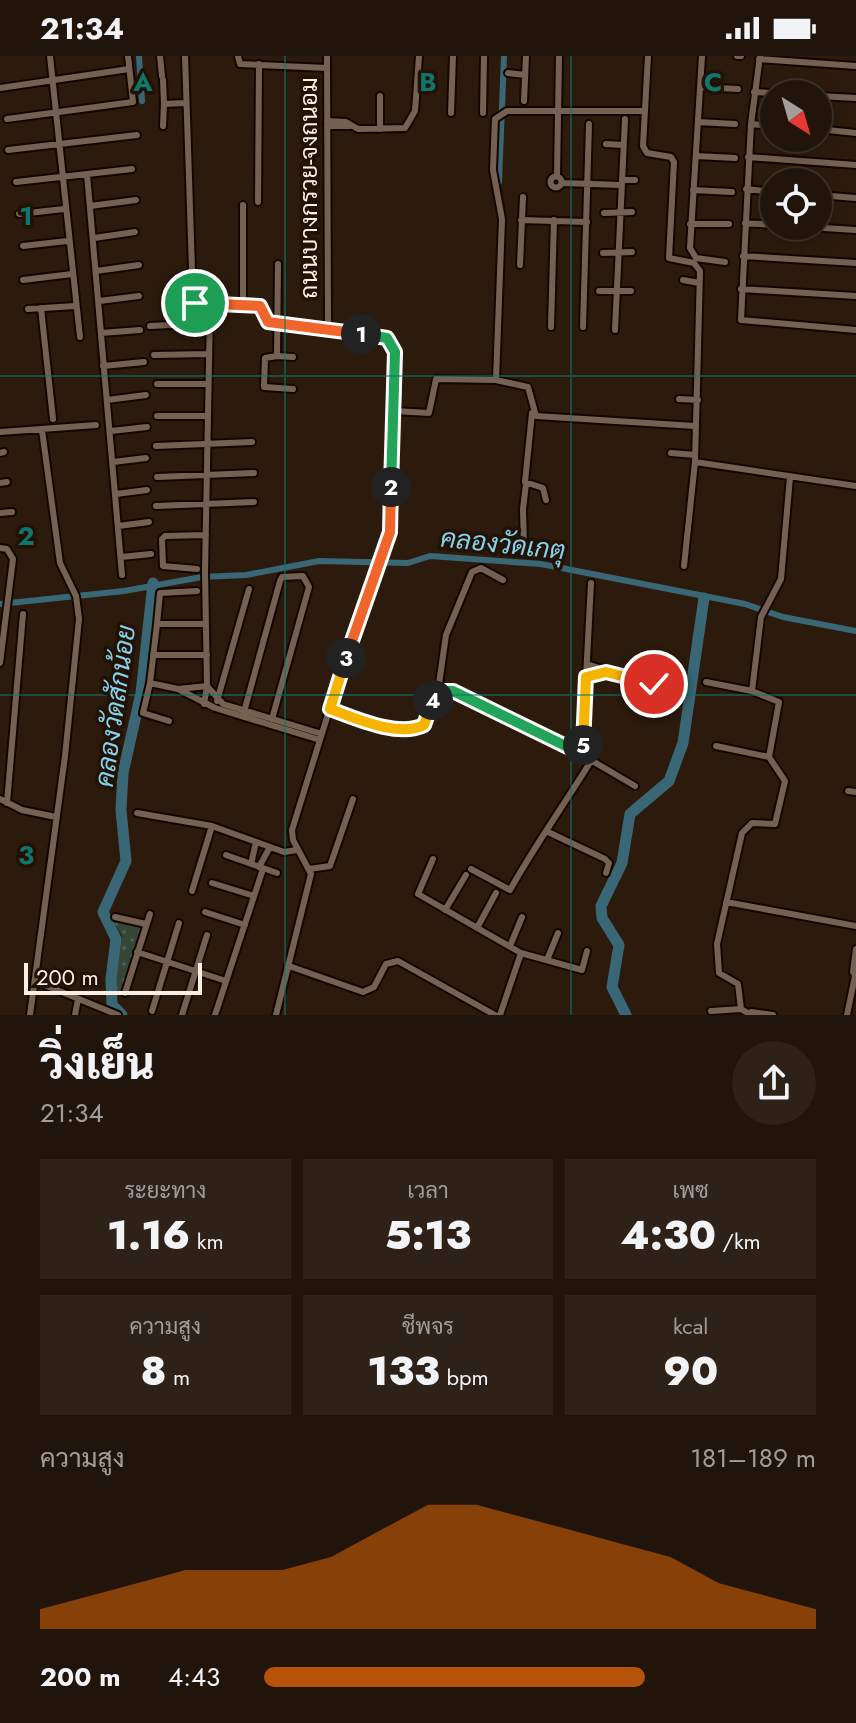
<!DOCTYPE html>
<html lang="th">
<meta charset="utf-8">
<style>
:root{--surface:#21140a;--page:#2d2118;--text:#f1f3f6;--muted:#a29e9c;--line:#3e332b;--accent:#b45309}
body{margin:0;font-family:Jost,Sarabun,sans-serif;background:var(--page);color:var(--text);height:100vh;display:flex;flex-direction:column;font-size:30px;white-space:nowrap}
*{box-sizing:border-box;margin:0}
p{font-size:26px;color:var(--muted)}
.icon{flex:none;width:44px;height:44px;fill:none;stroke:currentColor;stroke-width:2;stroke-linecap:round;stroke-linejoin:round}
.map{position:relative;height:959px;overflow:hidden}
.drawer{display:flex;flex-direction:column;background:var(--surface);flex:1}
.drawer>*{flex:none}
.needle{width:52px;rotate:143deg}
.controls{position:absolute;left:760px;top:24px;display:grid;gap:16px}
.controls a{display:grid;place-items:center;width:72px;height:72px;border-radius:50%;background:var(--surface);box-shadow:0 4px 20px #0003,0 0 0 2px var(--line);font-size:40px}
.scale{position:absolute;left:24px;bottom:20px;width:178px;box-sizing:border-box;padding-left:8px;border:4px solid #faeee5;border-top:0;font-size:22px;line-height:28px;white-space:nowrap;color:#faeee5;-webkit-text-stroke:6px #221205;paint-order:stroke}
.pin{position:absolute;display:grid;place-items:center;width:68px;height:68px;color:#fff;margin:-34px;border:4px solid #fff;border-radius:50%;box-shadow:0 2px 8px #0007}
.km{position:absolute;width:40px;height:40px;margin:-20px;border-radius:50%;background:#222;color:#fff;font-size:22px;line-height:40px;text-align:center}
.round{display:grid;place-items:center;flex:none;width:84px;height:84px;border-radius:42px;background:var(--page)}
.headline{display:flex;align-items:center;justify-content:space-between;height:136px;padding:0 40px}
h1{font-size:44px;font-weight:800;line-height:60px}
.figures{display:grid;grid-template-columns:repeat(3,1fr);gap:12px;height:136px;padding:8px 40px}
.figures div{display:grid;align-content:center;border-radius:0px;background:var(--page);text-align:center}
.figures b{font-size:40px;font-weight:800}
.figures small{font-size:22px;font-weight:400}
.figures p{font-size:22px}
.chart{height:224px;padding:16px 40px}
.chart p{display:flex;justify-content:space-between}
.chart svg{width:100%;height:144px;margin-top:8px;fill:var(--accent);opacity:.7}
ul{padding:0 40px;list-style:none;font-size:26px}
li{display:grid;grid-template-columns:128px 96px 1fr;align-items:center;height:60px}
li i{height:20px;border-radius:10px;background:var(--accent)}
.status{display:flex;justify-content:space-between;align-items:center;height:56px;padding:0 40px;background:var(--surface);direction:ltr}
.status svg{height:22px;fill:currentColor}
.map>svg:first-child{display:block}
.park{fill:url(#park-dots)}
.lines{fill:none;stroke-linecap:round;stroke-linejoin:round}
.canal{stroke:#3a6776;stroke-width:6}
.river{stroke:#3a6776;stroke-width:11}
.minor-casing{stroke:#130600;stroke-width:10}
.minor{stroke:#756151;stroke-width:6}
.split-1-casing{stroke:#fff;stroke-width:16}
.split-2-casing{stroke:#fff;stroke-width:16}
.split-3-casing{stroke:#fff;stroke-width:16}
.split-4-casing{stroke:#fff;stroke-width:16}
.split-5-casing{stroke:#fff;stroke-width:16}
.split-6-casing{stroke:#fff;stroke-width:16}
.split-1{stroke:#f0652b;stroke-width:10}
.split-2{stroke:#22a559;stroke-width:10}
.split-3{stroke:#f0652b;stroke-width:10}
.split-4{stroke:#f5b400;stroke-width:10}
.split-5{stroke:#22a559;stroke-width:10}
.split-6{stroke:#f5b400;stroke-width:10}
.grid{fill:none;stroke:#0f766e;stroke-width:2;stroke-opacity:0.55}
.labels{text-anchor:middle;stroke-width:7;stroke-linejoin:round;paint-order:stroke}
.street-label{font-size:24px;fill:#faeee5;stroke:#221205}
.water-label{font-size:26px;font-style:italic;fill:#85d2ee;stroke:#221205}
.grid-label{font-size:26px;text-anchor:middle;font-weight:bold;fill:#0f766e;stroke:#221205;stroke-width:7;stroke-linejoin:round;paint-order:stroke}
</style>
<div class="status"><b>21:34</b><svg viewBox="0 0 49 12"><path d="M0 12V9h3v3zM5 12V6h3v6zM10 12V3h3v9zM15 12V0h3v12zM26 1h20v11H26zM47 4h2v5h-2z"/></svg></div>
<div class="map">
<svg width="856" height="959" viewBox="0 0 856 959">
<defs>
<pattern id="park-dots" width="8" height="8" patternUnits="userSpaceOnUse" patternTransform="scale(2)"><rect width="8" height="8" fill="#354637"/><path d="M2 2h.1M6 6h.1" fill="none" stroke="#536154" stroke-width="1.8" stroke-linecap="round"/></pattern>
</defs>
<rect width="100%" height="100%" fill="#2c1b0d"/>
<!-- park -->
<path class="park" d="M113 864 149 868 125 937 115 934 122 880Z"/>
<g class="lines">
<!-- canal -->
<path class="canal" d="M139 0 142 45
M499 126 504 0
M0 548 124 535 202 521 246 519 319 505 408 507 430 500 541 508 745 548 783 561 856 575"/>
<!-- river -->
<path class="river" d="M122 959 112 949 111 923 116 883 103 856 126 805 121 754 123 717 141 637 153 527
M626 959 612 931 619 889 602 862 601 850 622 807 630 758 669 725 683 687 704 542"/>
<!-- minor casing -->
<g class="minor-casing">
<path id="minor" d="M50 0 80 281
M160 0 162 20
M185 0 193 244 260 250 268 266 330 272
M238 0 240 8 327 12
M648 0 643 90 647 97 671 101 674 106 669 202 694 207 700 215 695 406 684 510
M702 0 690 192 696 202 725 206
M737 0H741
M760 0 751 68 741 264 856 274
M759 3 856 10
M508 17 525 19
M163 24 164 48
M701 31 738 33
M0 32 129 13
M754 36 787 38
M818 40 856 42
M524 45 526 0
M451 57 453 0
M483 57 484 0
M7 63 133 46 128 0
M327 65 346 66 358 73 405 72 415 55 419 0
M698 66 735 68
M751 68 774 70
M163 70 164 48 185 47
M327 70H350
M380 73V40
M818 73 856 77
M606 88 623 89
M8 94 137 79
M696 100 735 102
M748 101 856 109
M87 118 122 519
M557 120 559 0
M550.5 126a5.5 5.5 0 1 1 11 0a5.5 5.5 0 1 1-11 0Z
M622 124H635
M16 126 132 113
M562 127 621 129
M746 133 774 136
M693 134 732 136
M818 139 856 142
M258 146 259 8
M90 150 136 144
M604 157 632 156
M19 158 64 153
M521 164 587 166
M745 167 774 169
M690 168H729
M792 170 856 174
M94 182 135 176
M23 190 67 185
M603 197 632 196
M743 200 856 207
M278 208 277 300 293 301
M520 209 523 141
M96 215 139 209
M23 224 72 218
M683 224 699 227
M741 233 856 240
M599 235H631
M99 245 139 240
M243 249V149
M41 252 53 363
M28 253 75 250
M150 270 210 267
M551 271 554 164
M583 271 589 68
M615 274 625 63
M101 277 140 274
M154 299 209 298
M277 300 265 302 264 331 293 333
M103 310 144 306
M496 324 502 163 493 114 495 63 507 55H645
M157 328H208
M679 343 698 344
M107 344 146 339
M394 355 429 357 436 323 496 324 528 331 536 360 695 370
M532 357 525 426 543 432 546 444
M157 360H208
M111 375 147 371
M0 376 96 369
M156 390 252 386
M0 397 4 396
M671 397 695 399
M113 406 146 402
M695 406 856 430
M157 421 254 417
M0 427 7 426
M116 438 147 434
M156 450 254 446
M0 457 12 456
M118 470 149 466
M524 491 523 453 526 428
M0 492 7 493 13 503 0 607
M121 501 151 498
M197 513 163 510 162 483 165 480 206 479
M197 535 160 537 157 568H205
M153 599H207
M587 608 648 628 667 631
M586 621 606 616
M706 626 752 635
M150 627 157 568
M207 630 223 648 322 678
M178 633 215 652 320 684
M438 635 446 579 472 516 481 512 503 524
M217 645 249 533
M204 648 207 630 205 515 210 255
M330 653C355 662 398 682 424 669L436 637C461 623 605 713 635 730
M244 656 280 525 282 521 303 520 309 531 272 663
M169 665 143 657 150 627 178 633 207 630
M716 690 769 701
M582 698 591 527
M848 735 856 736
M0 743 22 754 56 761
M7 747 23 558
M137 757 212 770 284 796 297 794
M546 775 605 803 609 807 606 817
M226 799 277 817
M433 803 418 838 521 897
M251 808 256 786
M259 811 270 791
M309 813 330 810 353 743
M471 813 510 834C535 789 564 749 591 705
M212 827 254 840
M192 835 212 770
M726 846 856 870
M445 854 466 819
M205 856 245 869
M115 861 146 868
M477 872 496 837
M510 890 522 861
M856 893 853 916 856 920
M137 896 226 925
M547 904 558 877
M289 910 363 936 374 931 386 908 398 905 495 959
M35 925 118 959
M125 937 150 858
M152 955 179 867
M711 955 741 953
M751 956 773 959
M30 959 65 700 79 563 76 540 60 507 42 374
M75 959 78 943
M182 959 207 879
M215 959 263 813
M276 959 311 818 293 784 292 774 338 626 387 484 391 460 394 290 379 280 332 275 328 265 327 0
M500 959 521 897 582 914 587 895
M751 959 741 953 738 928 719 917 717 888 742 777 752 767 775 768 785 725 769 701 779 646 752 635 761 561 781 523 790 421
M847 959 855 920"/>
</g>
<!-- minor -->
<use href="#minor" class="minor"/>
</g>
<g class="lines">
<!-- split-1 casing -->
<g class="split-1-casing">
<path id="split-1" d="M195 247 260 250 268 266 361 278"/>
</g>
<!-- split-2 casing -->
<g class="split-2-casing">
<path id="split-2" d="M361 278 387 282 395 296 391 431"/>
</g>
<!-- split-3 casing -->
<g class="split-3-casing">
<path id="split-3" d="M346 602 390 476 391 431"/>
</g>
<!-- split-4 casing -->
<g class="split-4-casing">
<path id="split-4" d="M346 602 330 653C355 662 398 682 424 669L433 644"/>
</g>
<!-- split-5 casing -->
<g class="split-5-casing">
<path id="split-5" d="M433 644 438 635H453L582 698 583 689"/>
</g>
<!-- split-6 casing -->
<g class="split-6-casing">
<path id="split-6" d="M583 689 586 621 606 616 654 628"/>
</g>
<!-- split-1 -->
<use href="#split-1" class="split-1"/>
<!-- split-2 -->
<use href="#split-2" class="split-2"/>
<!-- split-3 -->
<use href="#split-3" class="split-3"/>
<!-- split-4 -->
<use href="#split-4" class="split-4"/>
<!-- split-5 -->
<use href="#split-5" class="split-5"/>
<!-- split-6 -->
<use href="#split-6" class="split-6"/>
</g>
<!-- grid -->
<path class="grid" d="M285 0V959M571 0V959M0 320H856M0 639H856"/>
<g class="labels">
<!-- street labels -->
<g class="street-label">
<text transform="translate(309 132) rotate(-90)" y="8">ถนนบางกรวย-จงถนอม</text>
</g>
<!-- water labels -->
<g class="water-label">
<text transform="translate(503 488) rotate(6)" y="9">คลองวัดเกตุ</text>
<text transform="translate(115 650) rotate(-82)" y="9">คลองวัดสักน้อย</text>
</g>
</g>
<g class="grid-label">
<text x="143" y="35">A</text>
<text x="428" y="35">B</text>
<text x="713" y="35">C</text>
<text x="26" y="169">1</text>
<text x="26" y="489">2</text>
<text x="26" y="808">3</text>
</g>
</svg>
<div class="controls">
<a><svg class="needle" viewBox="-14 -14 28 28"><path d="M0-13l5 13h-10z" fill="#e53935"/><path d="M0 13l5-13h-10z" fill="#a29e9c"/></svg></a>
<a><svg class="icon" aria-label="locate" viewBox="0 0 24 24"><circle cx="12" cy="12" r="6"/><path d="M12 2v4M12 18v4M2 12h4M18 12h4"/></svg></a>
</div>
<div class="scale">200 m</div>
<div class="pin" style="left:195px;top:247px;background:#1e9e55"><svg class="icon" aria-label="arrive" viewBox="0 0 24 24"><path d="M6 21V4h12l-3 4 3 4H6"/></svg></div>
<div class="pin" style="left:654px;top:628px;background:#d93025"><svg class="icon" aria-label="check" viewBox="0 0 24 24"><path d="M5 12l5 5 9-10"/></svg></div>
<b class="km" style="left:361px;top:278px">1</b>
<b class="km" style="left:391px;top:431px">2</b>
<b class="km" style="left:346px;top:602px">3</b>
<b class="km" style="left:433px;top:644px">4</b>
<b class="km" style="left:583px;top:689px">5</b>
</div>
<section class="drawer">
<div class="headline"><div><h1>วิ่งเย็น</h1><p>21:34</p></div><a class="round"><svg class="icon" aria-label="share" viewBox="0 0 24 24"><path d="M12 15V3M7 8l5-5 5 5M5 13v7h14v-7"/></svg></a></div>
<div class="figures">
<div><p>ระยะทาง</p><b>1.16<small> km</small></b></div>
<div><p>เวลา</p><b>5:13</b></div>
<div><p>เพซ</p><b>4:30<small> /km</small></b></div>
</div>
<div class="figures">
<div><p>ความสูง</p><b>8<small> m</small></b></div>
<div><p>ชีพจร</p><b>133<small> bpm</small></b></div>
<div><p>kcal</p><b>90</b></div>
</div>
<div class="chart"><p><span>ความสูง</span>181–189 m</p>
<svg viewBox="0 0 160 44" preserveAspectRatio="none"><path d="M0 44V38L10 34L20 30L30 26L40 26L50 26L60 22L70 14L80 6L90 6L100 10L110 14L120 18L130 22L140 30L150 34L160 38V44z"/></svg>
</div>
<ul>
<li><b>200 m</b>4:43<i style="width:69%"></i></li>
</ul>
</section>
